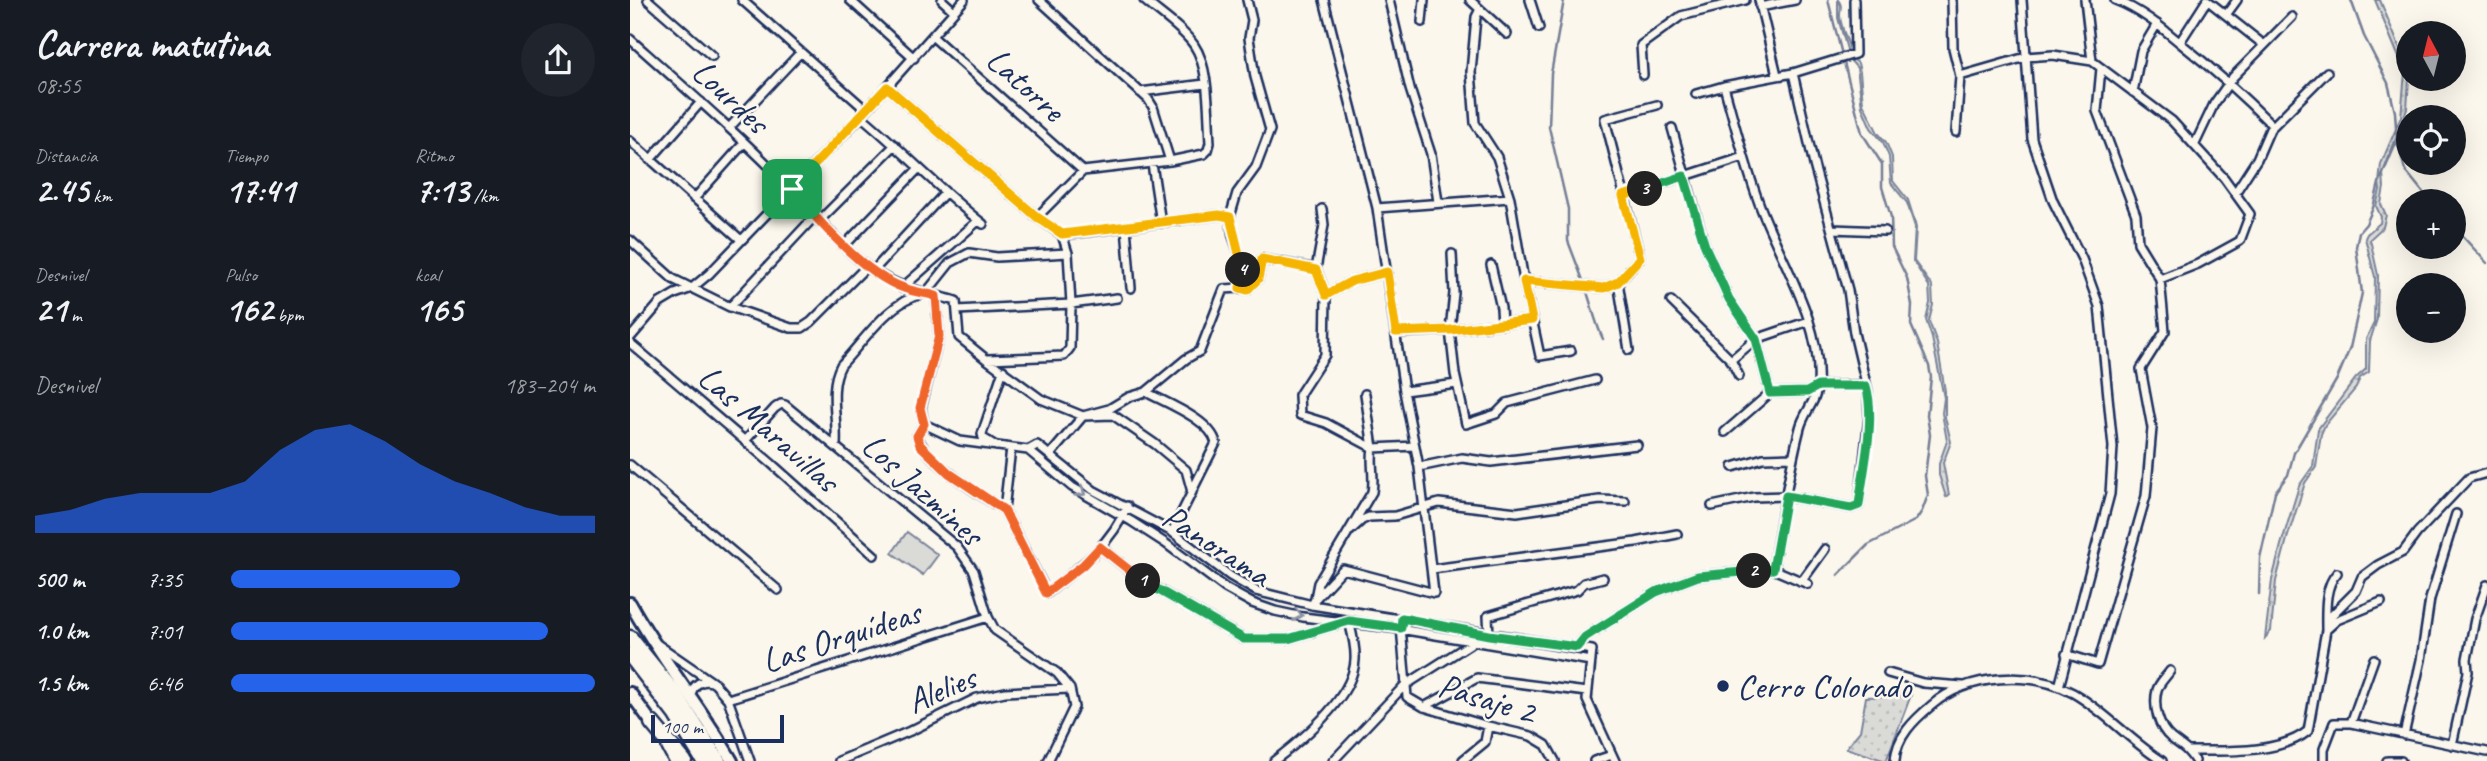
<!DOCTYPE html>
<html lang="es">
<meta charset="utf-8">
<style>
:root{--surface:#171b24;--page:#20242c;--text:#f1f3f6;--muted:#9ea1a6;--accent:#2563eb}
body{margin:0;font-family:Caveat,sans-serif;background:var(--page);color:var(--text);height:100vh;display:flex;flex-direction:column;font-size:26px;white-space:nowrap}
*{box-sizing:border-box;margin:0}
p{font-size:23px;color:var(--muted)}
.icon{flex:none;width:38px;height:38px;fill:none;stroke:currentColor;stroke-width:2;stroke-linecap:round;stroke-linejoin:round}
.map{position:relative;flex:1;overflow:hidden}
.panel{display:flex;flex-direction:column;background:var(--surface);width:630px}
.panel>*{flex:none}
.needle{width:46px;rotate:353deg}
.tools{position:absolute;left:1766px;top:21px;display:grid;gap:14px}
.tools a{display:grid;place-items:center;width:70px;height:70px;border-radius:50%;background:var(--surface);box-shadow:0 7px 28px #0002;font-size:35px}
.scale{position:absolute;left:21px;bottom:18px;width:133px;box-sizing:border-box;padding-left:7px;border:4px solid #1b2f5e;border-top:0;font-size:19px;line-height:24px;white-space:nowrap;color:#1b2f5e;-webkit-text-stroke:5px #fbf7ec;paint-order:stroke}
.pin{position:absolute;display:grid;place-items:center;width:60px;height:60px;color:#fff;margin:-30px;border-radius:14px;box-shadow:0 4px 10px #0006}
.km{position:absolute;width:35px;height:35px;margin:-18px;border-radius:50%;background:#222;color:#fff;font-size:19px;line-height:35px;text-align:center}
.round{display:grid;place-items:center;flex:none;width:74px;height:74px;border-radius:37px;background:var(--page)}
.headline{display:flex;align-items:center;justify-content:space-between;height:119px;padding:0 35px}
h1{font-size:38px;font-weight:700;line-height:52px}
.metrics{display:grid;grid-template-columns:repeat(3,1fr);gap:10px;height:119px;padding:7px 35px}
.metrics div{display:grid;align-content:center}
.metrics b{font-size:35px;font-weight:700}
.metrics small{font-size:19px;font-weight:400}
.metrics p{font-size:19px}
.chart{height:196px;padding:14px 35px}
.chart p{display:flex;justify-content:space-between}
.chart svg{width:100%;height:126px;margin-top:7px;fill:var(--accent);opacity:.7}
ul{padding:0 35px;list-style:none;font-size:23px}
li{display:grid;grid-template-columns:112px 84px 1fr;align-items:center;height:52px}
li i{height:18px;border-radius:9px;background:var(--accent)}
main{display:flex;flex:1;min-height:0}
.map>svg:first-child{display:block}
.green{fill:#dadad7;stroke:#7a849a;stroke-width:2}
.park{fill:url(#park-dots);stroke:#7a849a;stroke-width:2}
.lines{fill:none;stroke-linecap:round;stroke-linejoin:round}
.stream{stroke:#747e96;stroke-width:2.5}
.street-casing{stroke:#1b2f5e;stroke-width:12}
.secondary-casing{stroke:#1b2f5e;stroke-width:16}
.highway-casing{stroke:#1b2f5e;stroke-width:19}
.street{stroke:#fbf7ec;stroke-width:7}
.secondary{stroke:#fbf7ec;stroke-width:10}
.highway{stroke:#fbf7ec;stroke-width:14}
.oneway{stroke:#8b93a5}
.split-1-casing{stroke:#fff;stroke-width:14}
.split-2-casing{stroke:#fff;stroke-width:14}
.split-3-casing{stroke:#fff;stroke-width:14}
.split-4-casing{stroke:#fff;stroke-width:14}
.split-5-casing{stroke:#fff;stroke-width:14}
.split-1{stroke:#f0652b;stroke-width:9}
.split-2{stroke:#22a559;stroke-width:9}
.split-3{stroke:#22a559;stroke-width:9}
.split-4{stroke:#f5b400;stroke-width:9}
.split-5{stroke:#f5b400;stroke-width:9}
.poi-dot{fill:#1b2f5e;stroke:#fbf7ec;stroke-width:2.5}
.labels{text-anchor:middle;stroke-width:5;stroke-linejoin:round;paint-order:stroke}
.street-label{font-size:35px;fill:#1b2f5e;stroke:#fbf7ec}
.poi-label{font-size:35px;fill:#1b2f5e;stroke:#fbf7ec;text-anchor:start}
</style>
<main>
<section class="panel">
<div class="headline"><div><h1>Carrera matutina</h1><p>08:55</p></div><a class="round"><svg class="icon" aria-label="share" viewBox="0 0 24 24"><path d="M12 15V3M7 8l5-5 5 5M5 13v7h14v-7"/></svg></a></div>
<div class="metrics">
<div><p>Distancia</p><b>2.45<small> km</small></b></div>
<div><p>Tiempo</p><b>17:41</b></div>
<div><p>Ritmo</p><b>7:13<small> /km</small></b></div>
</div>
<div class="metrics">
<div><p>Desnivel</p><b>21<small> m</small></b></div>
<div><p>Pulso</p><b>162<small> bpm</small></b></div>
<div><p>kcal</p><b>165</b></div>
</div>
<div class="chart"><p><span>Desnivel</span>183–204 m</p>
<svg viewBox="0 0 160 44" preserveAspectRatio="none"><path d="M0 44V38L10 36L20 32L30 30L40 30L50 30L60 26L70 15L80 8L90 6L100 12L110 20L120 26L130 30L140 35L150 38L160 38V44z"/></svg>
</div>
<ul>
<li><b>500 m</b>7:35<i style="width:63%"></i></li>
<li><b>1.0 km</b>7:01<i style="width:87%"></i></li>
<li><b>1.5 km</b>6:46<i style="width:100%"></i></li>
</ul>
</section>
<div class="map">
<svg width="1857" height="761" viewBox="0 0 1857 761">
<defs>
<pattern id="park-dots" width="8" height="8" patternUnits="userSpaceOnUse" patternTransform="scale(1.75)"><rect width="8" height="8" fill="#dadad7"/><path d="M2 2h.1M6 6h.1" fill="none" stroke="#babbbb" stroke-width="1.8" stroke-linecap="round"/></pattern>
</defs>
<rect width="100%" height="100%" fill="#fbf7ec"/>
<filter id="ink" filterUnits="userSpaceOnUse"><feTurbulence type="fractalNoise" baseFrequency=".0143" numOctaves="2"/><feDisplacementMap in="SourceGraphic" scale="14" xChannelSelector="R" yChannelSelector="G"/><feConvolveMatrix kernelMatrix="1 2 1 2 8 2 1 2 1" color-interpolation-filters="sRGB"/></filter>
<g filter="url(#ink)">
<!-- green -->
<path class="green" d="M277 532 308 555 293 575 262 553Z"/>
<!-- park -->
<path class="park" d="M1208 0C1213 6 1210 8 1210 16 1211 30 1220 44 1222 58L1228 63 1230 72 1233 103 1248 133 1256 142 1262 157 1263 181 1278 200 1284 219 1286 228 1284 261 1302 286 1303 305 1299 321 1307 343 1315 391V417L1321 442 1313 463 1319 495 1316 497 1309 475V464L1317 441 1312 413 1314 398 1302 338 1296 320 1300 303 1299 286 1283 261 1285 227 1277 203 1261 183 1259 157 1253 142 1241 128 1232 107 1227 68 1220 60 1208 18Z
M1745 0H1750L1778 68 1779 79 1777 109 1753 173 1754 187 1751 204 1756 215 1753 227 1740 239 1748 275 1747 319 1740 341 1739 372 1730 378 1726 388 1695 425 1691 434 1686 467 1675 483 1657 539 1646 581 1641 631 1635 638 1642 580 1651 545 1669 486 1683 466 1688 429 1726 378 1736 369V339L1744 323 1745 277 1735 238 1737 234 1750 223 1751 217 1746 206 1750 190 1749 183 1751 164 1771 117 1775 72Z
M1281 695 1256 761 1216 748 1230 731 1236 697Z"/>
<g class="lines">
<!-- stream -->
<path class="stream" d="M934 0 921 74 919 127 938 209V241L954 283
M1198 0 1232 133 1252 164V187L1261 217 1262 247 1277 278 1282 305 1281 325 1299 366 1301 377 1297 415 1300 435 1295 476 1298 495 1292 511 1286 520 1238 545 1208 575
M1721 0 1734 36 1758 83 1765 112 1767 141 1775 170 1800 201
M1824 227 1857 263
M956 289C962 306 965 322 973 339
M1629 594 1630 558 1645 492 1658 475 1664 453 1707 379 1720 348 1732 293 1726 247 1729 232 1736 224 1743 208 1749 183 1767 141"/>
<!-- street casing -->
<g class="street-casing">
<path id="street" d="M18 0 82 56
M112 0 236 110
M220 0 284 58
M312 0 324 11
M409 0 518 99 523 107 540 161
M617 0 622 20 619 38 625 77 640 130 626 167 607 193 600 217 603 236 614 267 610 288 617 290 628 279 632 259 686 269 696 295 695 355 669 395 670 415 696 423 743 448 785 446
M759 0 780 89 801 154 808 202
M840 0 877 34
M900 0 909 28
M1129 0 1147 75
M1322 0 1323 48 1330 76 1396 57 1423 55 1462 61 1542 121 1594 178 1620 214 1610 241 1568 264 1530 279
M1392 0 1402 139 1423 201 1452 259 1469 306 1483 447 1480 494 1429 687
M1455 0 1462 61
M1485 0C1509 9 1530 26 1549 42 1582 68 1613 96 1643 126
M1577 0 1634 45
M1130 7 1165 0
M850 9 846 17 841 72 845 123 867 157 880 198 894 281 910 356 941 351
M1596 15 1607 0
M792 22 794 0
M303 37 453 171
M0 39C54 87 109 135 160 187 187 215 210 248 242 270 268 288 297 293 326 301L329 337 356 359 411 399 453 416 483 415 525 444 556 470 562 492 542 532
M1550 42 1577 0
M1013 75 1011 45 1051 16 1115 0
M1094 86C1105 125 1115 165 1129 203 1150 261 1192 320 1188 384 1186 403 1174 412 1170 428 1158 474 1151 522 1143 569
M257 87 407 217 432 235 438 253 441 304 440 348 434 356 358 359
M510 92 575 84
M1503 92 1511 51 1527 24
M1066 94 1094 86 1163 73 1225 54 1224 0
M231 116C273 151 310 190 353 224
M99 128 170 53
M1042 128 1075 246 1099 299 1126 339 1140 393
M1326 132 1330 76
M0 141 110 239
M1565 144 1584 104 1603 77 1662 17
M20 160 71 102
M522 164 531 223
M1605 193 1627 159 1640 129 1697 72
M993 196 1114 157
M64 199 114 143
M747 208 880 198
M407 217 453 171 540 161 574 154 578 150 580 143C578 115 580 68 564 45 552 28 530 14 514 0
M189 221 265 145
M496 227 501 288
M1202 229 1255 231
M432 235 589 215 600 217
M0 240 43 279 100 307 161 328H172L181 322 237 266
M215 245 288 169
M822 254 824 293 820 330 825 374 836 424 866 414 877 403 965 380
M861 265 871 308 872 324
M686 269 694 225 692 209
M243 271 315 193
M894 281 974 288 988 282 1010 258 975 119 1027 105
M988 282 999 350
M272 288 348 221
M296 293 320 263 339 253 367 257 438 253
M696 295 722 281 757 272
M1041 301 1101 360 1126 339 1179 321
M100 307 185 216
M327 310 441 304 487 298
M766 333 820 330 902 320
M0 338 30 303 45 294 62 288 79 274 231 116 334 0
M0 343 142 464 244 555
M1101 360 1109 376
M774 391 827 384
M516 392 556 359 570 351 594 289 610 288
M294 424 330 441 398 450 442 487 501 521 535 543 595 588 622 603 645 611 673 617 770 629 961 661
M294 424 291 408 309 336 306 296
M294 424 287 436C297 463 350 494 374 510
M1095 432 1140 393 1177 392 1188 386 1236 385
M115 441 145 408 151 404 155 405 327 547 344 571 358 617 365 630 427 673 440 689 444 707 418 761
M206 445C208 419 198 389 211 365 234 341 258 302 292 294
M366 446 353 438 352 434 373 370
M381 448 374 510 417 593C448 569 482 544 497 506
M398 450 407 445 463 490 542 532 600 576 626 591 682 605 962 650 957 700 985 761
M420 455 453 416 479 409 499 397 516 392C536 403 581 420 586 443L562 491
M0 465 148 590
M789 467 832 458 861 462 1007 445
M1103 467 1133 458 1163 457
M1082 506 1124 497 1156 496 1221 508 1229 505 1239 417 1238 392 1224 333 1218 290 1184 165 1163 73
M720 531 732 520 739 517 765 516 809 503 887 512 970 500 995 501
M470 547 510 579 614 639H658L719 621C722 633 726 647 725 660 723 698 673 739 644 761
M802 569 1006 542 1047 534
M1707 573C1694 587 1696 611 1696 630L1707 620 1751 602
M1170 581 1174 578 1195 549
M685 598 688 583 742 492C745 477 740 462 743 448L735 394
M682 605 685 599 713 569 804 593 789 467 774 391 747 208 694 0
M771 627 777 697 794 707 858 726 901 736 916 745 925 761
M859 635 858 616 947 590 954 583 973 578
M27 644 85 684 98 699 358 617
M947 647 955 637 1026 592 1068 576 1143 569 1178 584
M1436 654 1468 664 1516 496 1522 428 1511 369 1535 331 1530 279 1508 243 1506 215 1467 111 1471 68
M1540 671C1536 677 1529 683 1527 690 1523 706 1528 727 1541 738 1551 746 1558 749 1565 761
M1258 673 1293 683 1333 686
M61 694C64 684 71 679 82 682
M98 699 120 761
M794 707 847 678 957 692
M1721 723 1744 659
M1774 735 1791 660 1800 599 1826 514
M1822 745 1838 672 1837 659 1845 619 1857 585
M36 748 43 761
M1559 751C1594 751 1650 754 1678 731L1696 630 1702 615 1726 591 1732 577 1748 565 1773 552 1787 533 1839 478 1857 473
M833 760 855 742 858 726
M209 761 280 731 347 698 375 692 440 689
M703 761 774 686 840 644V640
M964 761 982 755
M1265 761C1266 737 1284 720 1302 705 1338 674 1401 670 1443 693 1475 711 1500 741 1532 761
M1694 761V749L1704 723H1721L1857 752
M1757 761H1771"/>
</g>
<!-- secondary casing -->
<g class="secondary-casing">
<path id="secondary" d="M0 603C30 658 71 707 102 761
M0 693 22 723"/>
</g>
<!-- highway casing -->
<g class="highway-casing">
<path id="highway" d="M0 638 45 694 88 761
M0 655 46 715 74 761
M22 723 54 761"/>
</g>
<!-- street -->
<use href="#street" class="street"/>
<!-- secondary -->
<use href="#secondary" class="secondary"/>
<!-- highway -->
<use href="#highway" class="highway"/>
</g>
<!-- one-way arrows -->
<defs><path id="oneway-chevron" d="M-2-3.5L2.5 0L-2 3.5" fill="none" stroke-width="1.6" stroke-linecap="round" stroke-linejoin="round" transform="scale(1.75)"/></defs>
<g class="oneway">
<use href="#oneway-chevron" transform="translate(451 492) rotate(32)"/>
<use href="#oneway-chevron" transform="translate(668 615) rotate(9)"/>
</g>
</g>
<g class="lines" filter="url(#ink)">
<!-- split-1 casing -->
<g class="split-1-casing">
<path id="split-1" d="M162 189C188 221 235 275 274 288 284 292 295 293 306 296L309 336 290 408 294 424 287 436 290 445 319 473 374 510 416 593 453 565 470 547 513 581"/>
</g>
<!-- split-2 casing -->
<g class="split-2-casing">
<path id="split-2" d="M513 581 614 639H658L719 621 771 628 772 618 859 635 947 647 955 637 1026 592 1068 576 1124 571"/>
</g>
<!-- split-3 casing -->
<g class="split-3-casing">
<path id="split-3" d="M1015 189 1054 176 1075 246 1099 299 1126 339 1140 393 1177 392 1188 386H1236C1246 419 1233 470 1229 505L1221 508 1156 496 1143 569 1124 571"/>
</g>
<!-- split-4 casing -->
<g class="split-4-casing">
<path id="split-4" d="M613 270 610 288 617 290 628 279 632 259 686 270 696 295 722 281 757 272 766 332 820 330 902 320 894 281 974 288 988 282 1010 258 993 196 1015 189"/>
</g>
<!-- split-5 casing -->
<g class="split-5-casing">
<path id="split-5" d="M162 189 257 87 407 217 432 234 589 215 600 217 613 270"/>
</g>
<!-- split-1 -->
<use href="#split-1" class="split-1"/>
<!-- split-2 -->
<use href="#split-2" class="split-2"/>
<!-- split-3 -->
<use href="#split-3" class="split-3"/>
<!-- split-4 -->
<use href="#split-4" class="split-4"/>
<!-- split-5 -->
<use href="#split-5" class="split-5"/>
</g>
<!-- markers -->
<circle class="poi-dot" cx="1093" cy="686" r="7"/>
<g class="labels">
<!-- street labels -->
<g class="street-label">
<text transform="translate(396 84) rotate(42)" y="12">Latorre</text>
<text transform="translate(101 96) rotate(43)" y="12">Lourdes</text>
<text transform="translate(139 428) rotate(41)" y="12">Las Maravillas</text>
<text transform="translate(293 489) rotate(42)" y="12">Los Jazmines</text>
<text transform="translate(587 545) rotate(33)" y="12">Panorama</text>
<text transform="translate(211 636) rotate(-18)" y="12">Las Orquídeas</text>
<text transform="translate(311 689) rotate(-23)" y="12">Alelies</text>
<text transform="translate(857 698) rotate(17)" y="12">Pasaje 2</text>
</g>
<!-- poi labels -->
<g class="poi-label">
<text x="1107" y="698">Cerro Colorado</text>
</g>
</g>
</svg>
<div class="tools">
<a><svg class="needle" viewBox="-14 -14 28 28"><path d="M0-13l5 13h-10z" fill="#e53935"/><path d="M0 13l5-13h-10z" fill="#9ea1a6"/></svg></a>
<a><svg class="icon" aria-label="locate" viewBox="0 0 24 24"><circle cx="12" cy="12" r="6"/><path d="M12 2v4M12 18v4M2 12h4M18 12h4"/></svg></a>
<a>+</a>
<a>−</a>
</div>
<div class="scale">100 m</div>
<div class="pin" style="left:162px;top:189px;background:#1e9e55"><svg class="icon" aria-label="arrive" viewBox="0 0 24 24"><path d="M6 21V4h12l-3 4 3 4H6"/></svg></div>
<b class="km" style="left:513px;top:581px">1</b>
<b class="km" style="left:1124px;top:571px">2</b>
<b class="km" style="left:1015px;top:189px">3</b>
<b class="km" style="left:613px;top:270px">4</b>
</div>
</main>
